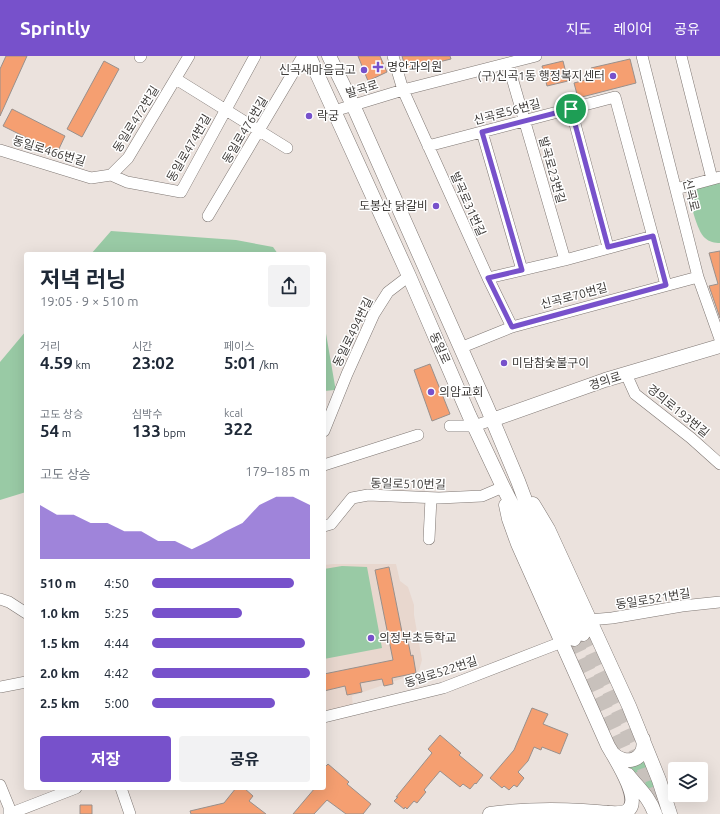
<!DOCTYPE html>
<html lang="ko">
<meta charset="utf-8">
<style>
:root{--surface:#fff;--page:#f2f2f3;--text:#1f2937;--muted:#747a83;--accent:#7751cb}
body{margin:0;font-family:Ubuntu,"Noto Sans KR",sans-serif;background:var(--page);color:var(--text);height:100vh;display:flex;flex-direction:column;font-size:15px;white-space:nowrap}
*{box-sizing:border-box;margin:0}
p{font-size:13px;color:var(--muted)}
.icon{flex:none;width:22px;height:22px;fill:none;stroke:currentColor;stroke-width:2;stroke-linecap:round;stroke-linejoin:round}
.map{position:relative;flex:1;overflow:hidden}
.side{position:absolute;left:24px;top:196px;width:302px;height:538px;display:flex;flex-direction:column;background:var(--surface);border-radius:4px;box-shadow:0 4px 16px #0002}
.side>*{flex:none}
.fabs{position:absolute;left:668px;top:706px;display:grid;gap:8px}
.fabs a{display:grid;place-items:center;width:40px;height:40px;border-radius:4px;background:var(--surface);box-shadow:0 4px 16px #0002;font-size:20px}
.pin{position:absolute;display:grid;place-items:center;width:34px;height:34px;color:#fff;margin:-17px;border:2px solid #fff;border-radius:50%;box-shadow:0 1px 4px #0007}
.round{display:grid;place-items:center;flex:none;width:42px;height:42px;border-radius:4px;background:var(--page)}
.summary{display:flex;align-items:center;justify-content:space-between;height:68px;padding:0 16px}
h1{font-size:22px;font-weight:700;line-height:30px}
.figures{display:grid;grid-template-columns:repeat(3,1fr);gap:6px;height:68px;padding:4px 16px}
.figures div{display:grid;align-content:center}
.figures b{font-size:17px;font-weight:700}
.figures small{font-size:11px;font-weight:400}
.figures p{font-size:11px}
.chart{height:112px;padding:8px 16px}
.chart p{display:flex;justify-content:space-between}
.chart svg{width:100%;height:72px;margin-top:4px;fill:var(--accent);opacity:.7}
.primary-button{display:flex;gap:8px;margin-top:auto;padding:8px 16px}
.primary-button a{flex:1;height:46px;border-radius:4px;background:var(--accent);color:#fff;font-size:16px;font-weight:700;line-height:46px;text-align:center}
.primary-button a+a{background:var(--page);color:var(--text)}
ul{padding:0 16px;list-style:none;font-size:13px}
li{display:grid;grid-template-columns:64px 48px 1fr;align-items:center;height:30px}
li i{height:10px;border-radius:5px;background:var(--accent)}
header{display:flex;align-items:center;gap:24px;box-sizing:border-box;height:56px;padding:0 20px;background:var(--accent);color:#fff}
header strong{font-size:19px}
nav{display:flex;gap:22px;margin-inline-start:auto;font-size:14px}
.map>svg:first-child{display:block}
.built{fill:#e8d7ce}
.green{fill:#99caa5}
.building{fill:#f59f71;stroke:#99908c}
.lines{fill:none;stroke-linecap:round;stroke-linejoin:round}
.tertiary-tunnel{stroke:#c8c1bc;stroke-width:14;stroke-dasharray:14 7;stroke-linecap:butt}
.minor-casing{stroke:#7f7773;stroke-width:12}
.tertiary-casing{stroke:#7f7773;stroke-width:15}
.minor{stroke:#fff;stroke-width:11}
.tertiary{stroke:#fff;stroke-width:14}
.route-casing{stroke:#fff;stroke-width:8}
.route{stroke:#7751cb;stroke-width:5}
.poi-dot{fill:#7751cb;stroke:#fff;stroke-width:1.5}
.labels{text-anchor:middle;stroke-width:3;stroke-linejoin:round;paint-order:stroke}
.poi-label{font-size:12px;fill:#3e3b39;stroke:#fff;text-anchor:start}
.street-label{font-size:12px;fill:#3e3b39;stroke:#fff}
</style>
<header>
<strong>Sprintly</strong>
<nav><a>지도</a><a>레이어</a><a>공유</a></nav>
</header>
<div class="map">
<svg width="720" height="758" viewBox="0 0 720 758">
<rect width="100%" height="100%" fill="#ebe2dd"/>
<!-- built -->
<path class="built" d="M333 508H396L400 525 408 531 414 549V559L422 604 419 614 412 619 352 640 353 650 324 657V509Z"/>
<!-- green -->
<path class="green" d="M719 124 720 129V187C715 187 709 186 705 182 697 176 690 144 687 133Z
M111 175 236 184 273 191 278 198H91Z
M324 266 335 330V334L324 335Z
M26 275V436L0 444V306Z
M342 510 367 511 382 592 324 603V513Z
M644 702 658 741 655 743 627 711Z"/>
<!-- building -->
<path class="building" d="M6 0H27L0 60V13Z
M358 0H380L387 16 368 25Z
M402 0H450L451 3 406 14Z
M630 3 636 27 578 42 574 27 593 22 591 12Z
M104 5 119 13 82 81 67 73Z
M563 5 568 25 547 30 542 10Z
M12 53 65 80 57 97 3 70Z
M720 195V262L709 230 718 228 709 197Z
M430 308 450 358 432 365 414 314Z
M389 511 404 586 408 585 411 600 413 599 416 617 392 622 393 628 384 630 382 623 360 627 362 636 347 639 345 630 324 635V618L393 604 375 514Z
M532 652 548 658 543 668 568 678 560 698 542 691 541 694 534 691 528 705 518 716 524 722 517 731 514 729 509 734 504 730 502 732 490 722 514 694Z
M440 679 461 697 459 699 483 719 476 728 475 727 470 733 463 728 460 731 440 715 424 734 426 736 417 747 414 745 407 753 405 751 404 753 394 745 398 741H396L432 697 428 693Z
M328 708 349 726 347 728 371 748 363 758H346L327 744 314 758H293L315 732H324V712Z
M236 732H244L253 740 249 745 266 758H191L190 755 224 747Z
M80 749H92V758H80Z"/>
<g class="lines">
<!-- tertiary-tunnel -->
<path class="tertiary-tunnel" d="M583 578 643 710 660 758
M574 583 627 698 640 732"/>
<!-- minor casing -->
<g class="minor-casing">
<path id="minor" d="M393 0 403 34 488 222 512 271
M642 0 698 221 720 283
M681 0 712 123
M140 1 141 0
M508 8 565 204
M176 23 287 92
M571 53 608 191
M334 55 403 34 536 0
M482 76 522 214
M428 90 615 41 666 229
M0 94 91 122 111 119 128 102 189 0
M111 119 127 126 181 136 255 0
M676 133 720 121
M208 160 303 0
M488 222 565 204 653 180
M460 292 512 271 698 221
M626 318 635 338 691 382 720 408
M450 370H474L492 364
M324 375 347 318 374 258 388 236 409 220
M324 409 418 379
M324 470 331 468 352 442 368 439 439 442 482 440 503 431
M429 483 431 442
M0 543 9 546 26 557
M589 564 612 562 682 550 720 546
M0 631 26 626
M324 661 443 632 562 586
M0 729 9 751V758
M121 732 130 758
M9 758 76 732"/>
</g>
<!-- tertiary casing -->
<g class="tertiary-casing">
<path id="tertiary" d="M309 0 409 220 469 359 503 431 523 470 574 583
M329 0 353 49 487 351 518 425 533 465 583 578
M492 364 605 324 720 290
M533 448 548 473 629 650 659 724 670 758
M506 449 509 463 518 488 608 690C615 702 643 745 627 755 622 758 614 757 608 757
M612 697C626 711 647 704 643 683
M628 719C638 732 650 742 655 758
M490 758C532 752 575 753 617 758"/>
</g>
<!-- minor -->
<use href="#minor" class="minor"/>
<!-- tertiary -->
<use href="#tertiary" class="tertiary"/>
</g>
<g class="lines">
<!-- route casing -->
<g class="route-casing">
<path id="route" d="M571 53 608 191 653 180 666 229 512 271 488 222 522 214 482 76Z"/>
</g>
<!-- route -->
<use href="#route" class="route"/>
</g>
<!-- markers -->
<g class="poi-dot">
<path d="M376 5h4v4h4v4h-4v4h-4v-4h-4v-4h4z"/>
<circle cx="364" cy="14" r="4"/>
<circle cx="613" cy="20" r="4"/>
<circle cx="309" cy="60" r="4"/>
<circle cx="436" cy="150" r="4"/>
<circle cx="504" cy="307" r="4"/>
<circle cx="431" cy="336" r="4"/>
<circle cx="371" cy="582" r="4"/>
</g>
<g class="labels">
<!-- poi labels -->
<g class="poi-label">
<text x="387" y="15">명안과의원</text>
<text x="356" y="18" text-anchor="end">신곡새마을금고</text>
<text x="605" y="24" text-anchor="end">(구)신곡1동 행정복지센터</text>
<text x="317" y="64">락궁</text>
<text x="428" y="154" text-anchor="end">도봉산 닭갈비</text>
<text x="512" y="311">미담참숯불구이</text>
<text x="439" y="340">의암교회</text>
<text x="379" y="586">의정부초등학교</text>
</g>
<!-- street labels -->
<g class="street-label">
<text transform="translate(362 33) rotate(-17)" y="4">발곡로</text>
<text transform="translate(507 56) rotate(-15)" y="4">신곡로56번길</text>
<text transform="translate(136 63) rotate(-58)" y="4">동일로472번길</text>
<text transform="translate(245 74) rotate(-59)" y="4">동일로476번길</text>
<text transform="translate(189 92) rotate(-60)" y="4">동일로474번길</text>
<text transform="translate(49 95) rotate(17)" y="4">동일로466번길</text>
<text transform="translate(552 114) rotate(74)" y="4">발곡로23번길</text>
<text transform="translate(691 139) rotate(76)" y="4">신곡로</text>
<text transform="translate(468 148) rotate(66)" y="4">발곡로31번길</text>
<text transform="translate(574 240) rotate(-15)" y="4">신곡로70번길</text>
<text transform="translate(353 276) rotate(-64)" y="4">동일로494번길</text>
<text transform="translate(440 292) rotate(66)" y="4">동일로</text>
<text transform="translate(605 325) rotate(-18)" y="4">경의로</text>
<text transform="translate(678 355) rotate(39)" y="4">경의로193번길</text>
<text transform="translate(408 428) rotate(1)" y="4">동일로510번길</text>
<text transform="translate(653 543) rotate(-9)" y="4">동일로521번길</text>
<text transform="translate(441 616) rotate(-18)" y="4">동일로522번길</text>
</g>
</g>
</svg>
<div class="fabs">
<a><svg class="icon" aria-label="layers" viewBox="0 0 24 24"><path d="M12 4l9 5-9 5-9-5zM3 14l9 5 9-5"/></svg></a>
</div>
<div class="pin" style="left:571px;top:53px;background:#1e9e55"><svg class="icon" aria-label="arrive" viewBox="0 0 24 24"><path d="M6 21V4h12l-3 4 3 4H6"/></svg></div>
<section class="side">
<div class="summary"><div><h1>저녁 러닝</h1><p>19:05 · 9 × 510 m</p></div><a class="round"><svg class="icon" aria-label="share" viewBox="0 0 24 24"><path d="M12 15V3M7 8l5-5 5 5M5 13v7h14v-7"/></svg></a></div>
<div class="figures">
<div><p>거리</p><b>4.59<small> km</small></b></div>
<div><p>시간</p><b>23:02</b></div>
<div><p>페이스</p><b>5:01<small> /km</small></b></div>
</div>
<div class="figures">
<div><p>고도 상승</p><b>54<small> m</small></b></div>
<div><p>심박수</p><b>133<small> bpm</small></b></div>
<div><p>kcal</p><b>322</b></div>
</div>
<div class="chart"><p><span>고도 상승</span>179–185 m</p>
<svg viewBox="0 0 160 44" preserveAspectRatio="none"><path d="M0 44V11L10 17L20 17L30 22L40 22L50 27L60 27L70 33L80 33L90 38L100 33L110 27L120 22L130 11L140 6L150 6L160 11V44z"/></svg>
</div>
<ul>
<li><b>510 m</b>4:50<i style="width:90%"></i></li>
<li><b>1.0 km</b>5:25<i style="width:57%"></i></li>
<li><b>1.5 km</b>4:44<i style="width:97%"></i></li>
<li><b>2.0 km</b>4:42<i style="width:100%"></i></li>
<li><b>2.5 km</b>5:00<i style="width:78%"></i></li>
</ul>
<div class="primary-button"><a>저장</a><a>공유</a></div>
</section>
</div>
